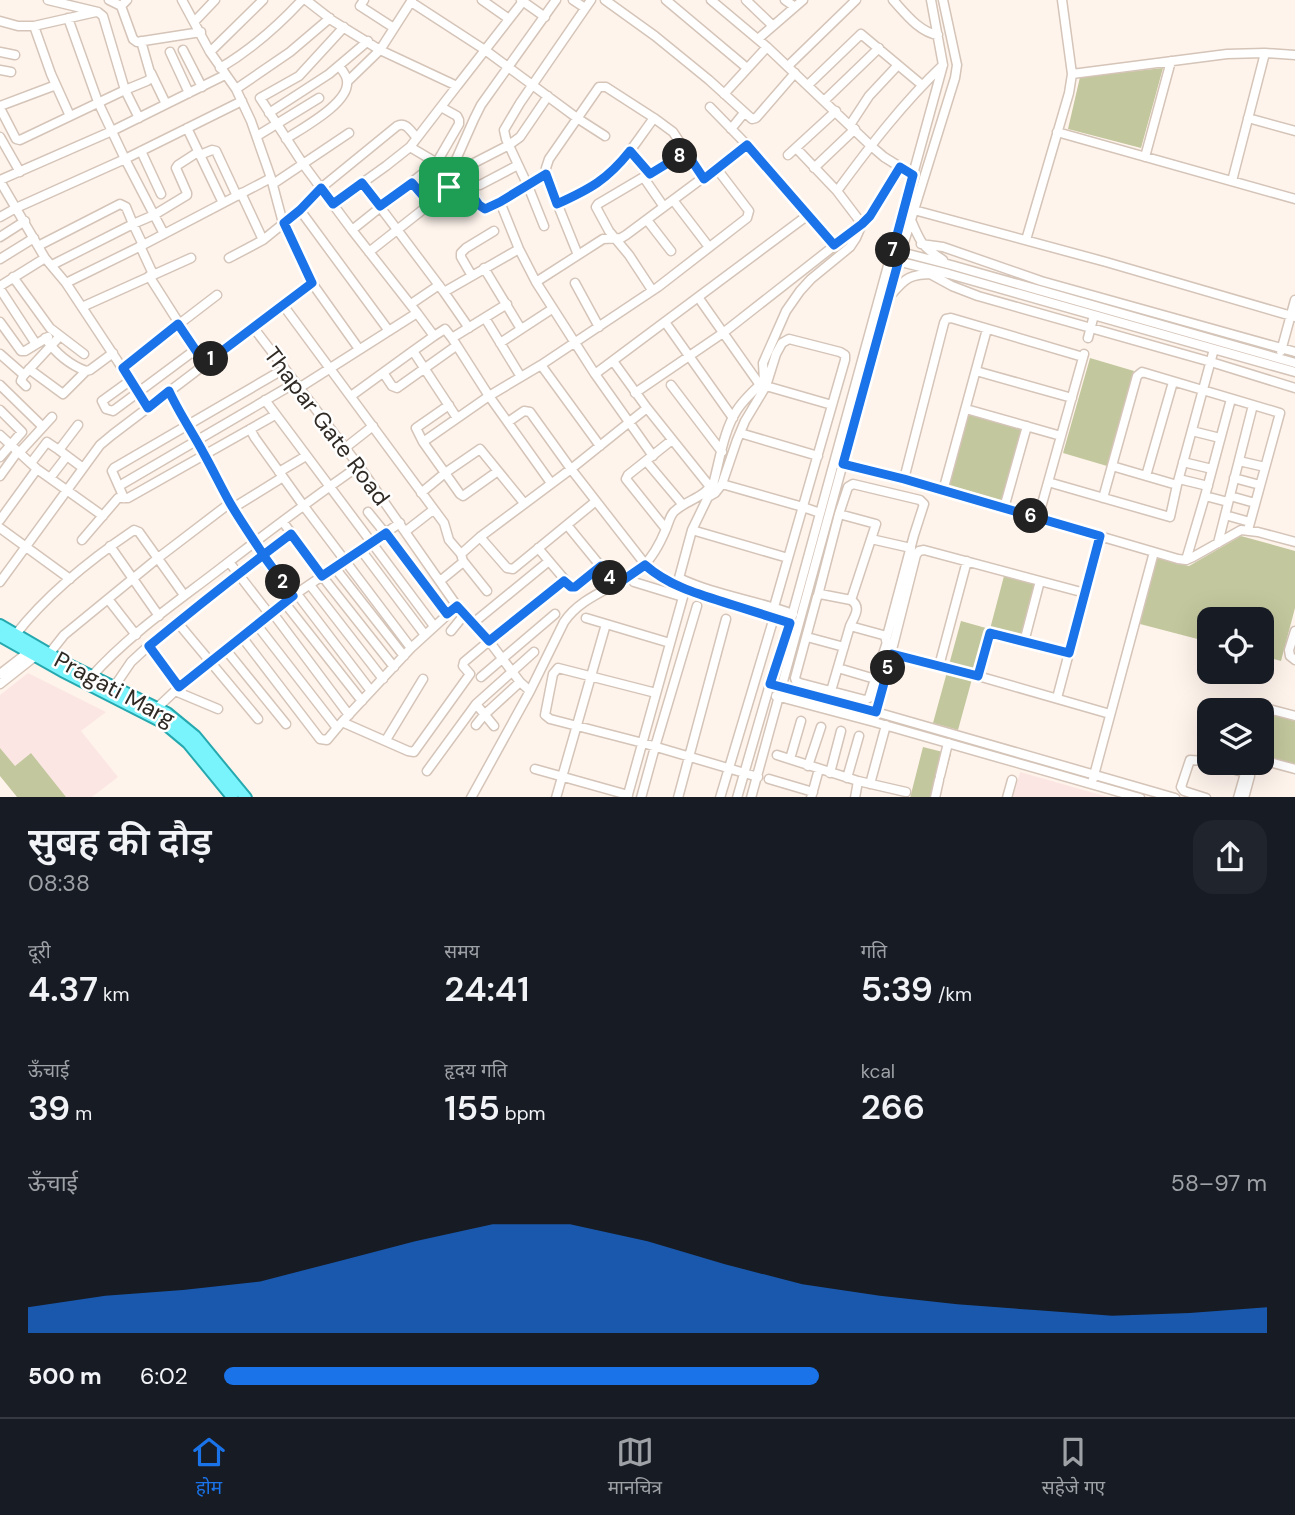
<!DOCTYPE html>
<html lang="hi">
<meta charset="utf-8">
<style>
:root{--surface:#171b24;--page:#20242c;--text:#f1f3f6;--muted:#9ea1a6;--line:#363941;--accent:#1a73e8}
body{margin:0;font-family:"DM Sans","Noto Sans Devanagari",sans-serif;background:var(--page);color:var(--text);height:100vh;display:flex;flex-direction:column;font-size:26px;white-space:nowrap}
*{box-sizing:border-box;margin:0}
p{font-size:23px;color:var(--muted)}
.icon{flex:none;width:38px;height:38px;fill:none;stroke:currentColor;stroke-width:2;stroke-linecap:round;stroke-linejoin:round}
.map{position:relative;height:797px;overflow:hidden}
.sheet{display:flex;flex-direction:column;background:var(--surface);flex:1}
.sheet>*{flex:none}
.controls{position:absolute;left:1197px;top:607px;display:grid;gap:14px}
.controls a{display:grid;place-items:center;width:77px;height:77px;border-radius:14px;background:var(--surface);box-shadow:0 7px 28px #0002;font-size:35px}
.pin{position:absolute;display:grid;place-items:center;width:60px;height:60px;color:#fff;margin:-30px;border-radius:14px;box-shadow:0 4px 10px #0006}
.km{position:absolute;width:35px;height:35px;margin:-18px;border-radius:50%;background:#222;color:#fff;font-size:19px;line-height:35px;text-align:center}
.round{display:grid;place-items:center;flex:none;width:74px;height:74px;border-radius:21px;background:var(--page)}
.head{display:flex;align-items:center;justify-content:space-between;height:119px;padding:0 28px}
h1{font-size:38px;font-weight:600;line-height:52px}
.stats{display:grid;grid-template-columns:repeat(3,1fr);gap:10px;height:119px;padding:7px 28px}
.stats div{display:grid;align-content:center}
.stats b{font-size:35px;font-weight:600}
.stats small{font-size:19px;font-weight:400}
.stats p{font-size:19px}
.chart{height:196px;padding:14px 28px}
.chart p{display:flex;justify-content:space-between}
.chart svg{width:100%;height:126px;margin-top:7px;fill:var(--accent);opacity:.7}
ul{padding:0 28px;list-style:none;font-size:23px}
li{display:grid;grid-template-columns:112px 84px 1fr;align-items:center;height:52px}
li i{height:18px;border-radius:9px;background:var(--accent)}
.tab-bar{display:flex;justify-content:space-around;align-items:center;height:98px;border-top:2px solid var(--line);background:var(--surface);font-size:19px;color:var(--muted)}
.tab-bar a{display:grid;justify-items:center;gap:4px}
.tab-bar .current{color:var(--accent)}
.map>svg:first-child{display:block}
.education{fill:#fce6e4}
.park{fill:#c3c79d}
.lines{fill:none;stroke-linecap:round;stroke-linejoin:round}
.minor-casing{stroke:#d5c4b8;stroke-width:11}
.major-casing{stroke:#26a8af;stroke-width:14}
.minor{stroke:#fff;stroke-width:8}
.major{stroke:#7af4fc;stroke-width:10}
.route-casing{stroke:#fff;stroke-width:14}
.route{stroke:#1a73e8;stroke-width:9}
.labels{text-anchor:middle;stroke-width:5;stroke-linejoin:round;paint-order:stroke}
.street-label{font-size:23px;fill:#302a25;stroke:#fff}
</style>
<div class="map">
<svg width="1295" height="798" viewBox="0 0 1295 798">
<rect width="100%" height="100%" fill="#fef4ec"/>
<!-- education -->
<path class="education" d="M28 673 106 712 81 731 118 777 92 797H66L31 753 15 766 0 748V695Z
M1020 772 1108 797H1013Z"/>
<!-- park -->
<path class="park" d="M1163 68 1141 148 1068 129 1080 77Z
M1090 358 1134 371 1107 466 1063 453Z
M969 413 1022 428 1001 503 947 488Z
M1241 536 1295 551V608L1281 661 1262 656V620H1209V642L1140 624 1157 557 1189 566Z
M1004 576 1036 584 1022 638 990 629Z
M961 621 986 628 958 730 933 723Z
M1274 714 1295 719V764L1262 755Z
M923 747 951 754 939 797 910 798Z
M0 748 15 766 31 753 66 797H17L0 776Z"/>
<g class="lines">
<!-- minor casing -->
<g class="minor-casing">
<path id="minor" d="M48 0 98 12 103 16 125 90 139 118
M109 0 121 6 127 0
M306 0 333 21 380 50 457 86 524 0
M364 0 360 6 394 28
M482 0 509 19
M521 0 545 17
M573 0 585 8
M605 0 655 36 709 80 752 119 756 118 795 73
M666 0 747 68
M711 0 767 47 870 145 884 157 913 175
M746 0 773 26
M785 0 795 7
M893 0C905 13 919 32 938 35
M411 2 485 50 577 118 605 136
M121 6 133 39 137 42 201 32
M0 21 18 26H34L51 74 70 116
M195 21 215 0
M34 26 96 12
M758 39 803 0
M183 50 202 87
M0 52 15 55
M170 52 189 93
M210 52 263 0
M788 66 856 0
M220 68C252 49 277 27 302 0
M0 70 11 72
M151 73 166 104
M1072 74 1227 54 1265 53 1295 55
M348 81 380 50 412 0
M808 85 861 34 922 85
M236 89 290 52 330 18
M724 94 767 47
M825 100 879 48
M0 106 56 85
M710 107 747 145 834 245
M0 108 16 139 20 140 125 90 147 81 150 79 151 76 141 41
M269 113 329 74 368 41
M1248 118 1295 131
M850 125 869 96 898 65
M187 128 223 203
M731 129 744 113
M1057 132 1295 199
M257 136 319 98
M0 137 20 172
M286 139C302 128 350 103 347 81 347 75 342 70 339 66
M410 147 459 176 479 205 485 209 500 202 546 174
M141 151 161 194
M630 151 650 174
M200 155 212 150 216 151 237 196
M788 155 836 111
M1145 157 1171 61
M814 168 855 129
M451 171 474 119 481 105 556 0
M644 178 664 207
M0 180 112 131 225 75
M0 181 45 258 0 286
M1232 181 1265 53
M362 183 444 292 469 328
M412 183 430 204
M273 184 349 133
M480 185 518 165
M837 191C870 146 903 103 943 65
M241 193 263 240
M673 200 709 247
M500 202 519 249 536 282
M333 204 386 166 410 147 457 86
M557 204C572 197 588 191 601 181 623 165 638 139 654 118
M300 210 389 331
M914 210 1106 262 1295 317
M0 217 16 208 125 159 98 102 68 18
M647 220 671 251
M911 220C921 243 921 246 943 260
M544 226 528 186 506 139 504 130 520 103 591 0
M352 230 437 162 459 124V120L457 116 441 107
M164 234 125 159 242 101
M0 237 25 221
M1026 240 1069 93 1072 74 1062 0
M921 244 943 247 1041 281 1295 352
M143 245 271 178
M38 246 120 204 126 207 133 224 154 215 187 195V193L176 168 178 165 198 152
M140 246 153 274
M897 251 951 265 1295 363
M369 252 430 204 472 164 509 145 520 137 548 96
M578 255 553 193 546 174V168L549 159 556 149 599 87H606L654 118 673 132 704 179
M45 258 66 283 148 407
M229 258 263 240 300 210 321 188 397 126C406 121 411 132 417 138
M0 259 34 238
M893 260 949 274 1295 372
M52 265 133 224 143 245 66 283
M484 268 521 329
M930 274 952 286 978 296 1211 362 1295 388
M149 276 205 364
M472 276 461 257V253L466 248 494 231
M13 277 50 328 84 354
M312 283 359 349
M575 283 599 327
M0 289 36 344
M652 290 629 255 609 231 596 207 598 204 686 152
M444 292 519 249
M890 296C906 277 910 274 935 274
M698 297 760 385
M411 304 439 285
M507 304 452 338 489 396 551 483
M283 305 444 523 449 540 461 554
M82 307 191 258
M417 313 434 336 445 329 452 338
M485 318 521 377
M0 322 21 351H25L48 337
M665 322 733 418
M253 327 359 466 457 606 489 641 520 682 530 691
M45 338C55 352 70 365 86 371L90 370 113 353
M1088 338 1094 315
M500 343 552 309
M413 351 434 336
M1281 351 1295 300
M0 354 24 375
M613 361 647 408 711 488
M123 367 217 295
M29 369 63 394 86 371
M976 371 1072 398
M384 374 392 386 397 388 456 346
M595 374 808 215
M131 380 102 401 106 409 113 411 195 350
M0 385 42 426
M671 385 722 452
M26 386 21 381 23 376 60 336
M766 386 832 405
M299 388 417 313 352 230 303 164 260 98 299 76 344 27
M169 391 177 409 205 455 230 503 266 559 293 596
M635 393 723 333 862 224 870 216 900 168
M351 396 413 351 457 418
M265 400 434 626
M966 409 1061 436
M0 410 22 432 0 457
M508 422 524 411 530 412 571 469 645 564C670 587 701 595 733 605 752 611 771 617 790 623
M78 425 59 450 83 468
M250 429 255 438 303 505 411 648
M1192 431 1220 438
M740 433 818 456
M0 435 37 469 103 516
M423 442 416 428 449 405
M600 446 541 365 658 287 747 218 749 211 717 169
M345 448 373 426
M19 453 52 417
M653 456 595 374 536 282 603 239 621 238 626 235 747 145
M646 461 683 505
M1239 461 1265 467
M1183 462 1212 469
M31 463 47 442 59 450
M843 464 904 479 1178 559 1186 560 1193 557 1241 530 1258 532 1295 542
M1112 466 1177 485
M498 471 463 496 460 494 423 442 489 396 541 365
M279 472 306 456
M0 476 18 451
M1146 476 1173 382
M50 478 67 456
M1234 478 1260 485
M904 479 944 323 946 319 951 318 1083 357
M1179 479 1208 486
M1048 482 1170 517 1177 485 1214 349
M722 484 803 507 820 513
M119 486 295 383
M943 491 987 329
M421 493 445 473 480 449 524 503
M1205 496 1228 502
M1230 496 1255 503
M124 498 112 471 114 468 284 369
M1103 498 1137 376 1142 372 1280 413 1248 530
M233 508 283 477
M1004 508 1027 426
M368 512 385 533
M839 514 876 524 851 600
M1225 515 1250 522
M1038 518 1084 354
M0 520 37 469
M283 522 322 576 394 667
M567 525 616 585
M0 528 70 579
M666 529 626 479 628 475 672 440
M692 530 788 558
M406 531 433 510
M386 533 447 614
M480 537 507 568 513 569 596 501
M871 539 911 548
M82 540 118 498H128L275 415
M1218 543 1253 405
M110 546 159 616
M538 548 571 587H575L601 566
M361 550 425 635
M1186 560 1205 496 1231 399
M463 561 487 591
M229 562 270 615
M335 568 404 656
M440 581 462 563 463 561 461 554 480 537 571 469 647 408
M0 582 100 445 112 435 312 283 283 223 271 178 251 121 236 89 210 52 182 0
M310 585 383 679
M297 594 371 691
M818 595 839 514 848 487 853 484 920 500 924 504 914 535 886 640
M108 599 136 635
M284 602 362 701
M774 607 845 360V355L840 352 789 339 782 343 776 354 766 386 745 421 737 440 722 484 715 493 708 497 692 530 679 578C715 595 755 600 793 614
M272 612 349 715
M586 618 670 643
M178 623 258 719
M472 624 549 561
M257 625 337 728
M451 631 464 615
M1295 631 1289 650 1290 656 1295 660
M16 634C48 593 91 559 134 530L139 532 184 595
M242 637 320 739 327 740 342 722 411 648 457 606
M807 637 844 647
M1024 642 1040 581
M149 646 179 687
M226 650 286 724
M49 654 64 635 158 558 230 503
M892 654 978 676 1110 714
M939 666 967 561
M838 668 875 679 869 698 865 700 800 683 796 681 795 678 817 597 820 594 851 600C862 607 854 617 850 626L883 635 886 638 887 642 875 679 885 682
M0 674 31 650
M978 676 990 633 1069 653
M91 677C131 632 183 598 230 561 272 529 315 496 359 466
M481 677 555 614
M0 684 38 654
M777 686 876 712 1175 798
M114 687 131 662 144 650 291 534
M175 691 218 709
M831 691 850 626
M656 693 558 668 553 674 545 715 550 719 643 743 758 777
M776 696 874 722 1140 798
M1057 698 1100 536
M476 704 494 726
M157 708 175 691 284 602 400 523
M1262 713 1263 710
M875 717 916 555 919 551 924 550 1085 593
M342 722 408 751 414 752 470 674 463 666 464 662 520 615 564 581
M476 725 484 715 520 682
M1262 735 1269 709 1295 716
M386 740 423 679
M1209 746 1205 761 1209 762
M777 755 858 781 906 792
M790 759 801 721
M1262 760 1295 769
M1205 761 1190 760 1181 787 1184 791 1206 798
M1213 763 1249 774 1250 776 1244 798
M808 766 821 727
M535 769 628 795
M427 771 476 704 534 652
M830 773 841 731
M940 776 948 743
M847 778 859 736
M769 779 813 792
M1093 779 1154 552
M870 784 886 725
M471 798 530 691 564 622C583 594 618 588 643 566 654 556 661 541 666 529 669 522 670 514 676 510 689 499 706 497 714 481 720 458 724 430 737 410 744 399 754 390 764 381L763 363 786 311 800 291 811 279 850 247 856 238 862 224 837 191 796 148
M556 798 606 624
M627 798 683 597 634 582
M641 798 655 747 697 606
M678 798 726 619
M720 798 772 624
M737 798 770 684 790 623 943 65 931 0
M751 798 901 252 955 78 957 65 943 0
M811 798 819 769
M855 798 858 781
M935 798 939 780
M1007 798 1012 780
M1238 798 1248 763"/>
</g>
<!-- major casing -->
<g class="major-casing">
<path id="major" d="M0 625 67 664 167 713 195 736 246 798
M0 636 62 671 164 723 188 743 233 798"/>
</g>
<!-- minor -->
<use href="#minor" class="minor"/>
<!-- major -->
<use href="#major" class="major"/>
</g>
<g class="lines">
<!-- route casing -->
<g class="route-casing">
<path id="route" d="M449 187 430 204 412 183 380 206 362 183 333 204 321 188 300 210 284 223 312 283 205 364 178 324 123 368 148 408 169 391C179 413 193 433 204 454 213 470 221 487 230 503 241 522 254 540 266 559L293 596 179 687 149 646C195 608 243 570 291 534L322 576 386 533 447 614 457 606 489 641 564 581 571 587H575L601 566 616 585 645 565C670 587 701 595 733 605 752 611 771 617 790 623L770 684 876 712 892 654 978 676 990 633 1069 653 1100 536 904 479 843 464 901 252 893 250 913 175 900 167 870 216 862 224 834 245 747 145 704 179 686 152 650 174 630 151C607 180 590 189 557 204L546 174 500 202 485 209 479 205 459 176 449 187"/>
</g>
<!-- route -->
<use href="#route" class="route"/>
</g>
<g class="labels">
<!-- street labels -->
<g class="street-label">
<text transform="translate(327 426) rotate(53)" y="8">Thapar Gate Road</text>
<text transform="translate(115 689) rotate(28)" y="8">Pragati Marg</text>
</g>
</g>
</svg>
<div class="controls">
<a><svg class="icon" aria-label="locate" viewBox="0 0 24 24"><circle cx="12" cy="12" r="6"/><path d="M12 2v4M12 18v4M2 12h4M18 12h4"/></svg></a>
<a><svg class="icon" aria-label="layers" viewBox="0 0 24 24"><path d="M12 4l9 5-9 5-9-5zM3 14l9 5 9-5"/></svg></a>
</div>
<div class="pin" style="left:449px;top:187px;background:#1e9e55"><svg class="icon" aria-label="arrive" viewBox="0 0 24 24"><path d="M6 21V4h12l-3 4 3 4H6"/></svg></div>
<b class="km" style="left:211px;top:359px">1</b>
<b class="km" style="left:283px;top:582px">2</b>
<b class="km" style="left:610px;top:578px">4</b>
<b class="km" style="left:888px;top:668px">5</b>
<b class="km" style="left:1031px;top:516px">6</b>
<b class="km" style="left:893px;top:250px">7</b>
<b class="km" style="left:680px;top:156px">8</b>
</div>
<section class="sheet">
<div class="head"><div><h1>सुबह की दौड़</h1><p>08:38</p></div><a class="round"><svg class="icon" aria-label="share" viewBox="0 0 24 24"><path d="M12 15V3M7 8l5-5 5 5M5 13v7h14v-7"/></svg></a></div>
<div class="stats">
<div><p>दूरी</p><b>4.37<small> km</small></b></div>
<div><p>समय</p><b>24:41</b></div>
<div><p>गति</p><b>5:39<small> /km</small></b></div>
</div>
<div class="stats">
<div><p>ऊँचाई</p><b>39<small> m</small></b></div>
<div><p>हृदय गति</p><b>155<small> bpm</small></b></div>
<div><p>kcal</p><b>266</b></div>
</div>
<div class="chart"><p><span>ऊँचाई</span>58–97 m</p>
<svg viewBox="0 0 160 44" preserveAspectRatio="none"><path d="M0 44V35L10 31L20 29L30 26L40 19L50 12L60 6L70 6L80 12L90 20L100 27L110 31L120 34L130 36L140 38L150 37L160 35V44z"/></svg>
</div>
<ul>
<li><b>500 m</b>6:02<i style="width:57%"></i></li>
</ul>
</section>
<nav class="tab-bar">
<a class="current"><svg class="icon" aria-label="home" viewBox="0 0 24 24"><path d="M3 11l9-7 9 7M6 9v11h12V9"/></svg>होम</a>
<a><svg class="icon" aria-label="map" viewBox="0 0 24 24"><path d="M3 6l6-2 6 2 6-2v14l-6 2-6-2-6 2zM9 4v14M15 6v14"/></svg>मानचित्र</a>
<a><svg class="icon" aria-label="saved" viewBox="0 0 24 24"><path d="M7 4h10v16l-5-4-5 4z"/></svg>सहेजे गए</a>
</nav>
